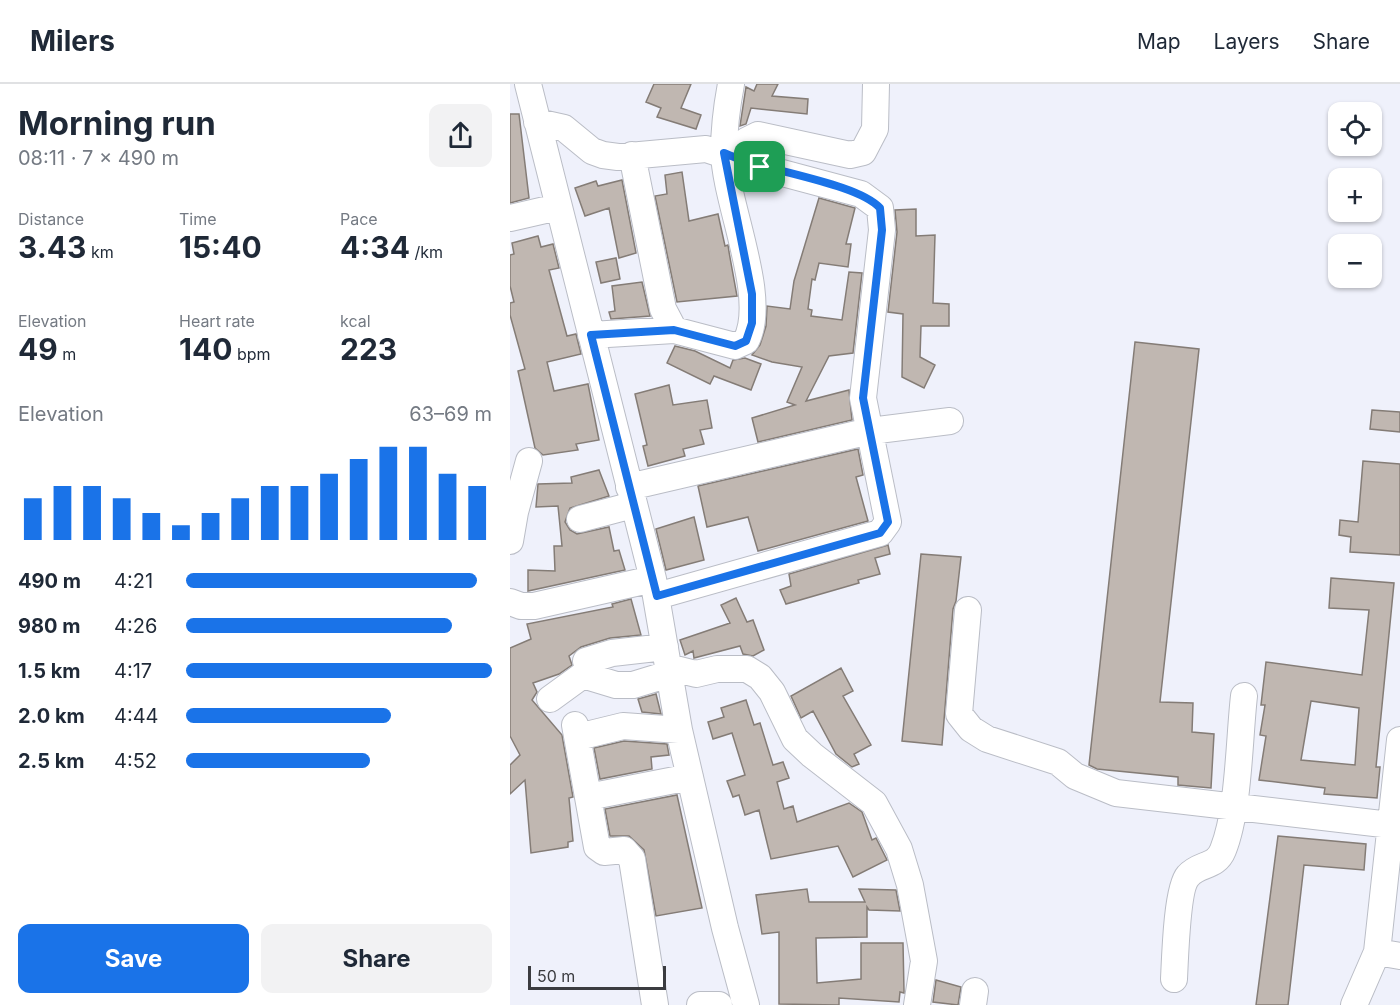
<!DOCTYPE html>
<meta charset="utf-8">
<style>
:root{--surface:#fff;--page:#f2f2f3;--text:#1f2937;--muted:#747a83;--line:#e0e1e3;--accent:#1a73e8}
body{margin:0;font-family:Inter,sans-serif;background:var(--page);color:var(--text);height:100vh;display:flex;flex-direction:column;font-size:22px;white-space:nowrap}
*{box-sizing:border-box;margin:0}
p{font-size:20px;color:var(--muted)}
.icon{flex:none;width:33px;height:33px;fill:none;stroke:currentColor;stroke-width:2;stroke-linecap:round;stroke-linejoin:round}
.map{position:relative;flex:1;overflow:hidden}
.sheet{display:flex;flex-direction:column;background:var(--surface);width:510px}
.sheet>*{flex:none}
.controls{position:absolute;left:818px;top:18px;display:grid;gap:12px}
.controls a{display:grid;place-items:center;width:54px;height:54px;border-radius:12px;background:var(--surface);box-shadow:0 2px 4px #0004;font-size:30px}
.scale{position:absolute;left:18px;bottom:15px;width:138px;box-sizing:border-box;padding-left:6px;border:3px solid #3b3c40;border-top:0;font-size:16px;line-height:21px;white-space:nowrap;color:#3b3c40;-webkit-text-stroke:4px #eff1fb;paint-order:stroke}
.pin{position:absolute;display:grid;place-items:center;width:51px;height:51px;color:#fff;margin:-26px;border-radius:12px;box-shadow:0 3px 9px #0006}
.round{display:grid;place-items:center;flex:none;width:63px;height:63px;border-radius:12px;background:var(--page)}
.headline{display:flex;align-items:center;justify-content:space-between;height:102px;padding:0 18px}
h1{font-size:33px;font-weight:700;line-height:45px}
.figures{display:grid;grid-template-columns:repeat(3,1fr);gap:9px;height:102px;padding:6px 18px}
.figures div{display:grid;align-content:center}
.figures b{font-size:30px;font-weight:700}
.figures small{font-size:16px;font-weight:400}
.figures p{font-size:16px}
.chart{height:168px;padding:12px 18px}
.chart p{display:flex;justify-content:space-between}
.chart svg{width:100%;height:108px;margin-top:6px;stroke:var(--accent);stroke-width:6}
.button{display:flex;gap:12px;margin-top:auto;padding:12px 18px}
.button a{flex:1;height:69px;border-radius:12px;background:var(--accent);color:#fff;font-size:24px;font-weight:700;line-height:69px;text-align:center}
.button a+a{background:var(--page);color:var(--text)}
ul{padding:0 18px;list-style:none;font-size:20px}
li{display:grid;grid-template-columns:96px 72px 1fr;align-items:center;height:45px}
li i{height:15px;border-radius:8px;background:var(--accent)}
header{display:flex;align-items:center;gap:36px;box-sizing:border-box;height:84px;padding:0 30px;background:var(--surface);border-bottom:2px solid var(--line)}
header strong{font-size:28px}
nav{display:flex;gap:33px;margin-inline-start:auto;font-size:21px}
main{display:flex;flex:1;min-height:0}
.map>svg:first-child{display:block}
.building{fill:#c0b7b1;stroke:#847c76;stroke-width:1.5;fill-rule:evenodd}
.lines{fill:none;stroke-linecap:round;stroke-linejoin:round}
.minor-casing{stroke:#babdc6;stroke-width:28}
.minor{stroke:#fff;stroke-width:26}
.route-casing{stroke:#fff;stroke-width:12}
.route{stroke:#1a73e8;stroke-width:8}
</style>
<header>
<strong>Milers</strong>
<nav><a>Map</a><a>Layers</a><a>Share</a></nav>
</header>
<main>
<section class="sheet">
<div class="headline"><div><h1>Morning run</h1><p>08:11 · 7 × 490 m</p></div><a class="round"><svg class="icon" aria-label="share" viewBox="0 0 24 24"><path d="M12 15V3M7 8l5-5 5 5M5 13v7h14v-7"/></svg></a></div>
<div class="figures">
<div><p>Distance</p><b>3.43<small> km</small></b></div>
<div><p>Time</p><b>15:40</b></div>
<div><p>Pace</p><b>4:34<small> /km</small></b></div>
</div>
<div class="figures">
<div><p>Elevation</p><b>49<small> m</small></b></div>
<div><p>Heart rate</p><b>140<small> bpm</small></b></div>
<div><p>kcal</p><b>223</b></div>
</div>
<div class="chart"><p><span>Elevation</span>63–69 m</p>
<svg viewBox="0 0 160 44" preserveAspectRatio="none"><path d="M5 44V27M15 44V22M25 44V22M35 44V27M45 44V33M55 44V38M65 44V33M75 44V27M85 44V22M95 44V22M105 44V17M115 44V11M125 44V6M135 44V6M145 44V17M155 44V22"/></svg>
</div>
<ul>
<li><b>490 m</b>4:21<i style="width:95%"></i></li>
<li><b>980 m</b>4:26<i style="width:87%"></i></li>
<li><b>1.5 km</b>4:17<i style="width:100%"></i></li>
<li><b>2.0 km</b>4:44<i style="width:67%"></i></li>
<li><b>2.5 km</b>4:52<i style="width:60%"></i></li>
</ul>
<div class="button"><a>Save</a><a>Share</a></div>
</section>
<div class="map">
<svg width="890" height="921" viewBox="0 0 890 921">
<rect width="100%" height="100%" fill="#eff1fb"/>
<!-- building -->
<path class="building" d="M144 0H181L171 24 191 31 186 45 147 33 151 24 136 18Z
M247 0H268L262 12 298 15 297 30 241 24 236 40 230 42 236 3 244 7Z
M0 30H9L19 114 0 119Z
M172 88 179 137 208 130 215 162 218 161 219 168 227 212 167 218 145 112 157 110 155 91Z
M112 96 126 169 109 174 99 124 75 132 65 104 86 97 88 102Z
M309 114 345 124 336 160H341L338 183 309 179 305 196 302 195 298 225 302 226 301 232 332 236 339 188 352 189 343 269 319 272 296 317 339 306 342 336 248 358 242 334 285 321 277 318 292 283 262 278 242 271 250 261 256 242 257 222 280 225 284 197Z
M406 125V152L425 151 423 219 439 220V242H411L410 273 425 281 414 304 392 293 393 230 378 228 387 148 385 126Z
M28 152 31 163 43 160 49 184 39 186 57 252 66 250 71 270 37 278 44 307 78 300 89 356 66 360 68 366 33 371 25 364 8 287 15 285 0 231V219L4 218 0 202V171L4 170 2 159Z
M106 174 110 195 91 199 86 178Z
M132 198 140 232 101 235 99 228 105 227 102 202Z
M625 258 689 265 650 618 683 619 682 648 704 650 701 704 668 701V693L587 685 579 681Z
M165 262 185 267 220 284 223 276 235 274 251 280 241 306 204 292 200 300 157 279Z
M159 301 163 321 197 316 202 344 190 346 194 360 173 365 175 372 138 382 133 362 137 361 125 310Z
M862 326 890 328V348L860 345Z
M348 365 353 391 346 393 358 437 248 467 238 433 197 443 188 402Z
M853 377 890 380V471L840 468 841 453 829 451 830 436 848 438Z
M89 386 99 412 60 424 55 438 60 446 67 450 99 443 104 467 109 466 115 486 18 507V486L45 487 44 462H52L48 422 26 423 28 400 62 399 61 393Z
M184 433 194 476 156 486 146 445Z
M378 461 380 470 365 474 370 490 348 496 349 499 276 520 270 506 281 502 279 490Z
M411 470 451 473 446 517 443 525 432 661 392 657Z
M821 494 884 499 866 683H870L867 714 814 710 815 704 749 696 756 652 750 651 755 621H751L756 578 852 591 859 526 819 524ZM801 617 849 624 845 681 791 676Z
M226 514 237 538 243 536 254 566 243 572 233 570 230 562 184 574 183 567 175 571 170 556 220 539 211 521Z
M121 515 131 551 100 554 71 563 59 572 62 581 49 590 23 599 27 608 22 616 52 651 63 713 59 714 63 757 58 758V763L21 769 15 696 0 710V681L10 671 0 652V564L21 555 17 540 103 523 102 520Z
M331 584 343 607 333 612 361 661 344 670 349 680 342 683 326 670 303 627 291 634 281 612Z
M146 610 151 630 132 628 128 615Z
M236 616 244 641 250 639 263 681 273 678 279 694 267 698 274 725 283 722 287 738 339 719 352 728 362 756 366 754 377 776 343 793 328 762 261 775 249 726 235 731 229 711 223 713 217 697 235 691 222 649 203 655 198 638 214 633 211 624Z
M114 657 157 660 159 671 141 673 142 685 90 695 84 664Z
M167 711 192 824 146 832 134 766 119 752H100L95 725Z
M768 752 856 760 854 786 794 781 778 921H746Z
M297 805 299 818H355L349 805 386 806 390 827 359 826 357 823V853L306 854 307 899 351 895V859H393L394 907V909L390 908 389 918 329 914V921L269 920V848L252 850 246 811Z
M426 896 451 903 448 921 423 918Z"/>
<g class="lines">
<!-- minor casing -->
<g class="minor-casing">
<path id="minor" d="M18 0 143 495 169 646 215 844 236 921
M27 38 54 44 82 67 93 71 108 73 196 65 250 83 351 110 370 124 372 146 353 314 378 438 370 449 147 512
M122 71 153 225 164 246
M227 75 236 57 248 51 340 71 353 68 365 45 366 0
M0 134 48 123
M81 251 164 246 225 262 236 257C259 213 215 119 214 68 214 47 217 21 221 0
M119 403 360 347 440 337
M70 435 123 421
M0 457 5 428 19 377
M0 518 11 522H24L143 495
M458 526 449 630 461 645 477 655 548 678 565 692 606 709 890 742
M76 577 102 569 155 563
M158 583 186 590 207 585H237L250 593 262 608 285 655 302 671 364 719 389 765 400 801 414 877 407 921
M40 615 73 591 106 601H123L159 590
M65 641 87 763 94 768 114 766 122 775 145 921
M68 653 113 642 169 646
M78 713 180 693
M867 868 890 872
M664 895C665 875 667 804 678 792 689 779 706 784 713 766 729 726 729 656 734 612
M190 921H209
M463 921 465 907
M844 921 867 868 890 656"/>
</g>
<!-- minor -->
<use href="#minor" class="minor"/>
</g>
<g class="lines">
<!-- route casing -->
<g class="route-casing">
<path id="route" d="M214 69C253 87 346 98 370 124L372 146 353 314 378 438 370 449 147 512 81 251 164 246 225 262 236 257 242 239V210Z"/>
</g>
<!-- route -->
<use href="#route" class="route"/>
</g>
</svg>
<div class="controls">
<a><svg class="icon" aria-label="locate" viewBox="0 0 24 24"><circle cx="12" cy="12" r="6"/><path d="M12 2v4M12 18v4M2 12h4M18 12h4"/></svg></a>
<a>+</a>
<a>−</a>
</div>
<div class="scale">50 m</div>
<div class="pin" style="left:250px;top:83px;background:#1e9e55"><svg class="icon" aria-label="arrive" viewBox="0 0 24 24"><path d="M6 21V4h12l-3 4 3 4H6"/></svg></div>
</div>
</main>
